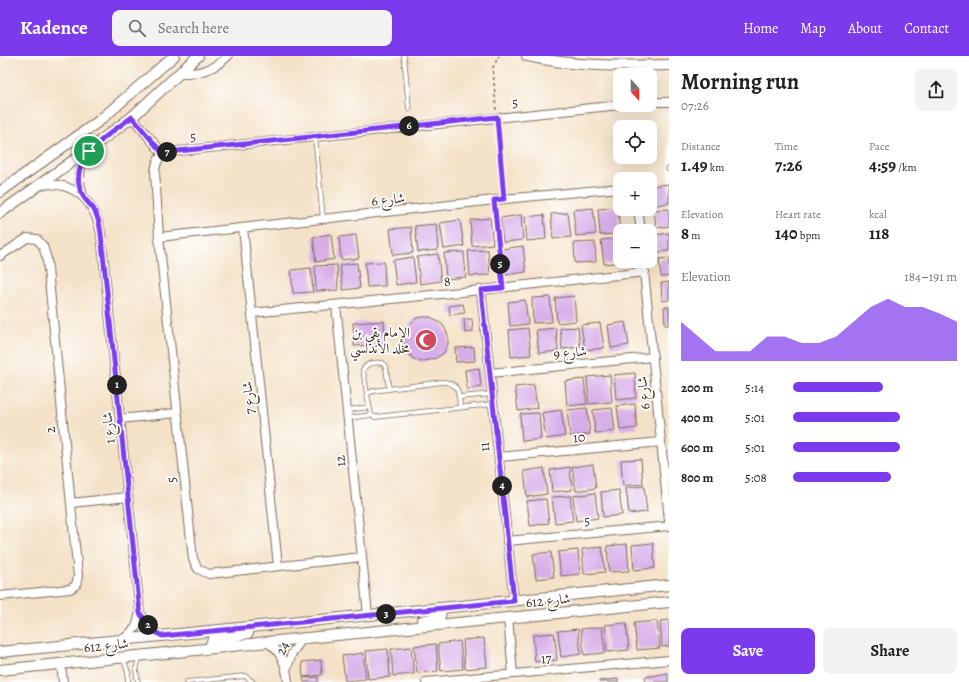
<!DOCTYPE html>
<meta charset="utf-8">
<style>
:root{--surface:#fff;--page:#f2f2f2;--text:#202124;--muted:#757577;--accent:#7c3aed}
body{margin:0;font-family:Alegreya,Amiri,serif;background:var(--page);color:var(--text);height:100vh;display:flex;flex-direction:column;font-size:15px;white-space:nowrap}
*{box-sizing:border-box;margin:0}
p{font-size:13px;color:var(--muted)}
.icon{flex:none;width:22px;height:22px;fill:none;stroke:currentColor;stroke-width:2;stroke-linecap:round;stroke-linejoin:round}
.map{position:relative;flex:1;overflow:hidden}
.details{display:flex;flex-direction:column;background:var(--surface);width:300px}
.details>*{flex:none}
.needle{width:26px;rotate:159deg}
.fabs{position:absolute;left:613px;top:12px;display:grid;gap:8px}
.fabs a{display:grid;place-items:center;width:44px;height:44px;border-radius:8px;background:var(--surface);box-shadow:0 4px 16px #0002;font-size:20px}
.pin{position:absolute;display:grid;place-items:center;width:34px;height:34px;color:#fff;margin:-17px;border:2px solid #fff;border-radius:50%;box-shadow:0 1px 4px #0007}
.km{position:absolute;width:20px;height:20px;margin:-10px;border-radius:50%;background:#222;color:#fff;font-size:11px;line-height:20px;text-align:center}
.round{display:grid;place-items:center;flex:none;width:42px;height:42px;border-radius:8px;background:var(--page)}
.headline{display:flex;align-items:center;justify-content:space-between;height:68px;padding:0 12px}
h1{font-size:22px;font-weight:700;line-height:30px}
.figures{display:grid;grid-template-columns:repeat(3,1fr);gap:6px;height:68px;padding:4px 12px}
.figures div{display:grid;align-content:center}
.figures b{font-size:17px;font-weight:700}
.figures small{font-size:11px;font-weight:400}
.figures p{font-size:11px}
.chart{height:112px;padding:8px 12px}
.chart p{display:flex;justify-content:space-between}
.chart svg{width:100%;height:72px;margin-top:4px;fill:var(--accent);opacity:.7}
.primary-button{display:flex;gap:8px;margin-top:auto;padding:8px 12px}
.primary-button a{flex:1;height:46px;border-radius:8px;background:var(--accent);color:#fff;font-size:16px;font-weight:700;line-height:46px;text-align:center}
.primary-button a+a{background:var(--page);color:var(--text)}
ul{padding:0 12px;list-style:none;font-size:13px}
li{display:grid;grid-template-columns:64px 48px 1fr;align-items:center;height:30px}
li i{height:10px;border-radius:5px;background:var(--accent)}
header{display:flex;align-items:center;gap:24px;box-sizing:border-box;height:56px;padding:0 20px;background:var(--accent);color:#fff}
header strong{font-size:19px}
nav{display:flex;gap:22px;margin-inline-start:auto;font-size:14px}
.search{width:280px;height:36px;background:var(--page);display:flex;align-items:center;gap:10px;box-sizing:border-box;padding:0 14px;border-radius:8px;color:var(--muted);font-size:15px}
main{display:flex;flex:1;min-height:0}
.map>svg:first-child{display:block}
.building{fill:#d8aee9}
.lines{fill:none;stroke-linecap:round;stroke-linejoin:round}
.service-casing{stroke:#7c6a5a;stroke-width:5.5}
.minor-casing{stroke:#7c6a5a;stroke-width:10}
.tertiary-casing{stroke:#7c6a5a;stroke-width:12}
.path{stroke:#7c6a5a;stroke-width:1.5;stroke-dasharray:3 3;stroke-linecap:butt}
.service{stroke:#fff;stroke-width:4}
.minor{stroke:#fff;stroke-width:8}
.tertiary{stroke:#fff;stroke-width:10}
.route-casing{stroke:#fff;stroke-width:8}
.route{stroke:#7c3aed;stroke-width:5}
.labels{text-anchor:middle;stroke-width:3.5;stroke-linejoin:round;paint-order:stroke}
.street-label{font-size:14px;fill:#3b2a1e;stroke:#fff}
.poi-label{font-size:14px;fill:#3b2a1e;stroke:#fff;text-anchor:end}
</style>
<header>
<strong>Kadence</strong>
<div class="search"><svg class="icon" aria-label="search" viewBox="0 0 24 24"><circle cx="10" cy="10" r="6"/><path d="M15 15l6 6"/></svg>Search here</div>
<nav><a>Home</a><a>Map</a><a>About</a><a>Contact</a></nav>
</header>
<main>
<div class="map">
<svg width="669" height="626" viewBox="0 0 669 626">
<rect width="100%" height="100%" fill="#fff"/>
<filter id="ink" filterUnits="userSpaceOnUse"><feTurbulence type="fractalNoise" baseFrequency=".025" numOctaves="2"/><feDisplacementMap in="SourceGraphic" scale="8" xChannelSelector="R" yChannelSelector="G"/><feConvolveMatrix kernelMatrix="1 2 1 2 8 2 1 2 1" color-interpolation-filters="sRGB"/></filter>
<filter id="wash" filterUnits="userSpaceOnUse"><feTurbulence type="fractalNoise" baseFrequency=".012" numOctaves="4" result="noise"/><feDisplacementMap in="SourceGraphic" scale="16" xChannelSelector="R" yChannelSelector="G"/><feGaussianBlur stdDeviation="0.9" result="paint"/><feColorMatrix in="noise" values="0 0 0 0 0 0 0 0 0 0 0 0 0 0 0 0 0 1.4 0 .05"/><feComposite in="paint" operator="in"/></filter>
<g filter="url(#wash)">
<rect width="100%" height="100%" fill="#f4e2c8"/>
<g id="blocks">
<!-- building -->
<path class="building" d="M669 128V147L652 150 650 130Z
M618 151 620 178 600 179 598 153Z
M593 152 596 178 576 180 573 154Z
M669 153V170L656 172 654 154Z
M568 157 571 181 553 183 551 158Z
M521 159 523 184 503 186 500 162Z
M544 159 546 183 527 185 525 161Z
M490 162 493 188 472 190 470 164Z
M460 164 464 190 444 193 440 167Z
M436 168 438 194 418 196 415 170Z
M411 171 413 197 393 199 390 173Z
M669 177V195L658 196 655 179Z
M331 178 334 203 316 206 313 181Z
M356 179 359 202 341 204 339 181Z
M620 182V205H622V206L604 208 601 184Z
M595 186 596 206 575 207 574 187Z
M523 190 526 216 505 219 502 193Z
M488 194 490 219 470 220 468 195Z
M464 196 466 221 446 223 444 197Z
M438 198 441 225 420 228 417 201Z
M413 201 416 226 396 229 393 204Z
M669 202V220L661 221 659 203Z
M384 206 385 230 367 231 365 207Z
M357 207 360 232 343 234 340 209Z
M337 209 338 234 316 235 315 210Z
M311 212 313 236 293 237 291 214Z
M669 226V244L662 245 661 227Z
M574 240 576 265 557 267 555 242Z
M550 241 552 266 533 267 532 242Z
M525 244 528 268 510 270 508 246Z
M463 248 465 257 450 259 449 250Z
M664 251H669V269H665Z
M423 261H431L443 269 448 279V288L444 297 436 302 421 306 412 302 406 293 403 280 406 272 416 262Z
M464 263H472L473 276 465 277Z
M384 265 385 288 354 290 353 267Z
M625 266 629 289 611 292 608 269Z
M600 267 604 292 585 294 581 269Z
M578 271 580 291 562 293 560 272Z
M528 272 531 299 511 301 509 274Z
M556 272 558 295 539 297 536 274Z
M474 291 475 305 456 306 455 292Z
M479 312 481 331 467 333 465 314Z
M635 317 636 342 616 344 614 319Z
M610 319 612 346 589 348 587 321Z
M584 323 587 348 567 350 565 325Z
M534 329 537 352 518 355 515 331Z
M635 348 637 372 620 374 617 350Z
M587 352 590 378 570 380 567 354Z
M612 352 615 375 595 377 593 354Z
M561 354 565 380 546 383 542 357Z
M539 357 541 383 522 385 520 358Z
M641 403 643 428 623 430 621 404Z
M593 408 596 432 576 435 572 411Z
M570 411 572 434 552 436 550 414Z
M544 412 547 438 527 441 524 415Z
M644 430 647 456 629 458 626 432Z
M619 434 622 459 603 461 601 436Z
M595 437 598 462 576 465 573 440Z
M570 440 573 465 555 467 552 441Z
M546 443 549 467 530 470 527 445Z
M653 487 655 512 634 514 632 489Z
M627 488 629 515 609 516 607 490Z
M602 491 605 516 584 518 582 493Z
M578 494 580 518 561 520 558 496Z
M551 496 554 521 536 523 533 498Z
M669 564V590L662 591 660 565Z
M657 565 660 592 637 594 634 567Z
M626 567 629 594 607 596 605 569Z
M602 571 605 597 584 599 581 573Z
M578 573 581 598 561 601 558 575Z
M554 577 557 604 535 606 533 579Z
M484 582 487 611 465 613 463 584Z
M460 585 463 613 441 615 438 588Z
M436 588 438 615 417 617 414 590Z
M411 591 414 618 393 620 391 593Z
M388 593 390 621 368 623 366 595Z
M363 597 366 623 345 625 342 600Z
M321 604 322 619 303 621 302 606Z
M668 617V626H646L645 621Z
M318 621V626H304L303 622Z
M618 623V626H599V625Z"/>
</g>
</g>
<g filter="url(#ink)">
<use href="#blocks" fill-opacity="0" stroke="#7c6a5a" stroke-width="1"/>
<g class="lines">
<!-- service casing -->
<g class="service-casing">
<path id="service" d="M404 0 409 53
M315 80 323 163
M668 113H669
M367 338 363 314C367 306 376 306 383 307L386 312 389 333
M460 341 492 338
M348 354 369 351
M371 359 367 338 373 335 442 326C459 326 459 337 460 351
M349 362 371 359 375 361 493 348
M123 602 128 616V626
M138 626 136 615 139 601
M187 626 245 620 253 626"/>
</g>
<!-- minor casing -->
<g class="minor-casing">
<path id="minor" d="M181 17C199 18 215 13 228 0
M650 46H669
M132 61 163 98
M40 129C74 124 95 145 101 178L140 557 136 571 123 584
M83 140C77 123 79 109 89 95
M638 153 641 175
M243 172 278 510
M159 181 504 143 620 132
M0 200 27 182 37 183 43 190 47 203 78 520 76 529 70 533 0 540
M643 205 669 465
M481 234 514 545
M336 249 368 559
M252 257 481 234 645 216
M490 317 653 301
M120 363 177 357
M499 401 661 386
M71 447 128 441
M507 485 669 470
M362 501 209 518 198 513 193 503 159 181 155 116C156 105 159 100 169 96L620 49
M140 557 151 573 161 580
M508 562 513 618
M267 586C282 596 286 608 288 626
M61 608 63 626
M287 612 292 597 303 582
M426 626 669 604"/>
</g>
<!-- tertiary casing -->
<g class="tertiary-casing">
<path id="tertiary" d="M527 0C574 11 621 10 669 9
M0 136 99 65 174 0
M0 157 95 89 132 61 198 0
M422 565 438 562 440 560 441 556 436 552
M215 592 211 588 213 584 248 577
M0 596 669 529
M0 614 215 592 267 586 669 546"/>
</g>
<!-- path -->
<path class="path" d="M496 54 493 11 499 0
M497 70 503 135
M495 152 502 224"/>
<!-- service -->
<use href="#service" class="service"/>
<!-- minor -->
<use href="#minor" class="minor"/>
<!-- tertiary -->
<use href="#tertiary" class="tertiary"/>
</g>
</g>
<g class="lines" filter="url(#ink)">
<!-- route casing -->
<g class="route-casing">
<path id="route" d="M132 61 163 98 169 96 497 61 504 143 494 144 503 232 481 234 514 545 162 580 151 573 140 557 101 178C100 169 98 160 93 152 90 148 85 144 83 140 64 104 108 79 132 61Z"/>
</g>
<!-- route -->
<use href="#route" class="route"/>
</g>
<!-- icons -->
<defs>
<g id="mosque-disc" transform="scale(1.15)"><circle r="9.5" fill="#d1495b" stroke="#fff"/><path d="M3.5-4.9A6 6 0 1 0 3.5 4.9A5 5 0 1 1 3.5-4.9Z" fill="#fff"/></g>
</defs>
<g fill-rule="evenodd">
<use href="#mosque-disc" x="426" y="284"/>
</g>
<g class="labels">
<!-- street labels -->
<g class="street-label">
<text transform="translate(515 46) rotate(-6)" y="5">5</text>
<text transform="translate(193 80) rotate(-6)" y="5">5</text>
<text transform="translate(388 143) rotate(-6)" y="5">شارع 6</text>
<text transform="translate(447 225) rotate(-6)" y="5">8</text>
<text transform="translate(570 296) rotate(-6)" y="5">شارع 9</text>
<text transform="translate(643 337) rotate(-96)" y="5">شارع 6</text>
<text transform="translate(248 342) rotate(-96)" y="5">شارع 7</text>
<text transform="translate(108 372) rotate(-96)" y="5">شارع 1</text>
<text transform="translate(50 374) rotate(-96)" y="5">2</text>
<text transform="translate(579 381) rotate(-6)" y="5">10</text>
<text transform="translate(484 391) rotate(-96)" y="5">11</text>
<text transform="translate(340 405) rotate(-96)" y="5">12</text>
<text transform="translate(171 424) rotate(-96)" y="5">5</text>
<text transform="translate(587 464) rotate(-5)" y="5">5</text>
<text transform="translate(548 544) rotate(-6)" y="5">شارع 612</text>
<text transform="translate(106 589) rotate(-6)" y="5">شارع 612</text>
<text transform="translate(282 592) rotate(-64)" y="5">24</text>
<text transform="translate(546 602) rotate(-5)" y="5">17</text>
</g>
<!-- poi labels -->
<g class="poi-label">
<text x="410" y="281">الإمام بقي بن<tspan x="410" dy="16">مخلد الأندلسي</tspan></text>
</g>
</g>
</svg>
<div class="fabs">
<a><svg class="needle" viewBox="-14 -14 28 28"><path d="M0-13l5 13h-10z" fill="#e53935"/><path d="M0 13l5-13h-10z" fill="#757577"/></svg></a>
<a><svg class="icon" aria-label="locate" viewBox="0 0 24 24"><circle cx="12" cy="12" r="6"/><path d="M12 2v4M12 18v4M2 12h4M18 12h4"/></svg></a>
<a>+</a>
<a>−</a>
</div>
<div class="pin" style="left:89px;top:95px;background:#1e9e55"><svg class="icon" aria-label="arrive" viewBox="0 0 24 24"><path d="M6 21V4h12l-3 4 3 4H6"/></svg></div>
<b class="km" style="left:117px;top:329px">1</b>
<b class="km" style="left:148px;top:569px">2</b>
<b class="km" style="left:386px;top:558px">3</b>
<b class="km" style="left:502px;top:430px">4</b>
<b class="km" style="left:500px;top:208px">5</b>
<b class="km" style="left:409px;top:70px">6</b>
<b class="km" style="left:167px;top:96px">7</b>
</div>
<section class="details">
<div class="headline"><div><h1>Morning run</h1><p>07:26</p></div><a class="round"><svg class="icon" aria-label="share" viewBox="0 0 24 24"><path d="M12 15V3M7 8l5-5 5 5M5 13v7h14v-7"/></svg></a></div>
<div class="figures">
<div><p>Distance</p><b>1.49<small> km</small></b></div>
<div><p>Time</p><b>7:26</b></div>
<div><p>Pace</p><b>4:59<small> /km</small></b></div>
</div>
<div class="figures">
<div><p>Elevation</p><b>8<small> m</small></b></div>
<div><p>Heart rate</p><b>140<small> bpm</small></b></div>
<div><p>kcal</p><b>118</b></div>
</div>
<div class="chart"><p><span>Elevation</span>184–191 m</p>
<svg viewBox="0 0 160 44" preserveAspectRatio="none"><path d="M0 44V20L10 29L20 38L30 38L40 38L50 29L60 29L70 33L80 33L90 29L100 20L110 11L120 6L130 11L140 11L150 15L160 20V44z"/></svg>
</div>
<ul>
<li><b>200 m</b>5:14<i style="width:55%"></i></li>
<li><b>400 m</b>5:01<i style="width:65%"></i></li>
<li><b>600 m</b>5:01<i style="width:65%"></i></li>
<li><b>800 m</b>5:08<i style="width:60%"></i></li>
</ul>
<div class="primary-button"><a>Save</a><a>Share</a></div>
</section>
</main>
